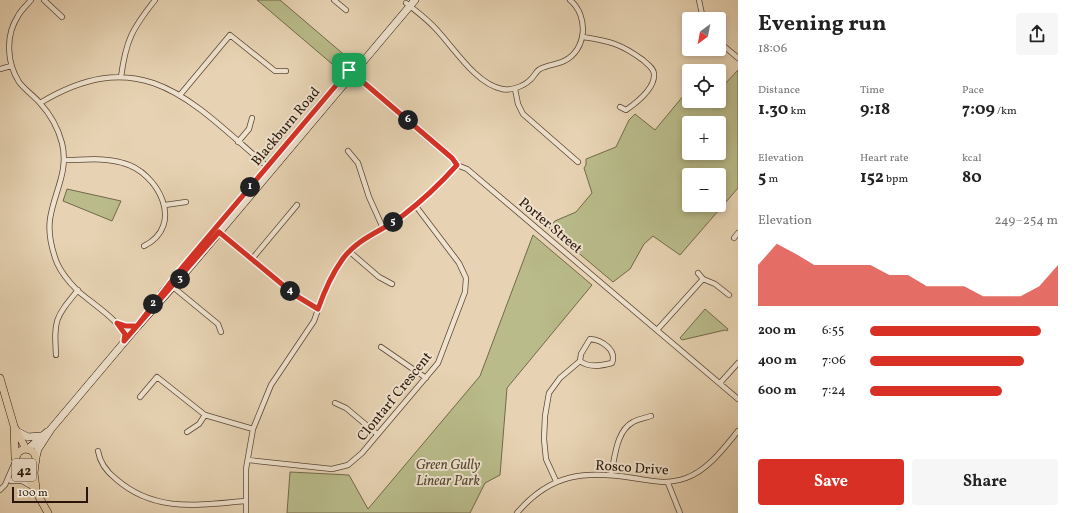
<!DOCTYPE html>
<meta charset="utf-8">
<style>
:root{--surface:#fff;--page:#f6f6f6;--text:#222;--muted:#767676;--accent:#d93025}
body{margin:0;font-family:Vollkorn,serif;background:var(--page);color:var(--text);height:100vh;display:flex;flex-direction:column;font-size:15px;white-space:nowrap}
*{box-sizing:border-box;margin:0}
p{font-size:13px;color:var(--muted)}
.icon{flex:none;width:22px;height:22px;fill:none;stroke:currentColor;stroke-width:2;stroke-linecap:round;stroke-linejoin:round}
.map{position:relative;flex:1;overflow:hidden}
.drawer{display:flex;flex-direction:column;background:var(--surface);width:340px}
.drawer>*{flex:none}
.needle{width:26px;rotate:212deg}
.tools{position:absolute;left:682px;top:12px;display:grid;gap:8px}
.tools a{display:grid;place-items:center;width:44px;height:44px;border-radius:4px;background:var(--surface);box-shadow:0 2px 6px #0003;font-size:20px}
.scale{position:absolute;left:12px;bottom:10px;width:76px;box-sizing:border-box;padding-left:4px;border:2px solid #2a1609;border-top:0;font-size:11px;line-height:14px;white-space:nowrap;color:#2a1609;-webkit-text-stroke:3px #efe2ce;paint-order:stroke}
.pin{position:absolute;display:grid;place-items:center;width:34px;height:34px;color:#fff;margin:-17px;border-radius:8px;box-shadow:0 2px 6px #0006}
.km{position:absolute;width:20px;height:20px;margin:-10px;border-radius:50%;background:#222;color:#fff;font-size:11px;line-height:20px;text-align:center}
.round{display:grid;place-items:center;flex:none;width:42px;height:42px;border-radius:4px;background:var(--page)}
.summary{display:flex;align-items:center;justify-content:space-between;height:68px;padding:0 20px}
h1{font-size:22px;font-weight:700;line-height:30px}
.stats{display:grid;grid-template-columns:repeat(3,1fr);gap:6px;height:68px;padding:4px 20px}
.stats div{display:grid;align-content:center}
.stats b{font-size:17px;font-weight:700}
.stats small{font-size:11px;font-weight:400}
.stats p{font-size:11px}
.chart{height:112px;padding:8px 20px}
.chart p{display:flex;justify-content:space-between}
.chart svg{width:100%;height:72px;margin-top:4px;fill:var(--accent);opacity:.7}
.primary-button{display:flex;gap:8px;margin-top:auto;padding:8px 20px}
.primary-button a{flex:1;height:46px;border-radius:4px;background:var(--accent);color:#fff;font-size:16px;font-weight:700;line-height:46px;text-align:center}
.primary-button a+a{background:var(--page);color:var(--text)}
ul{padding:0 20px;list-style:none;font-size:13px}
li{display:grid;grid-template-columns:64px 48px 1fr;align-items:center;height:30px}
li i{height:10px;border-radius:5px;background:var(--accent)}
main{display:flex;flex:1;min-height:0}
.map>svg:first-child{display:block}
.green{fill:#b9bb8a;stroke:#72684a;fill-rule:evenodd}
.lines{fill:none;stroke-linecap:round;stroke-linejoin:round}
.street-casing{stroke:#594534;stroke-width:6}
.secondary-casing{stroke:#2a1609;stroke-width:8}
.primary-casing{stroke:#2a1609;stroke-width:8}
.street{stroke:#efe2ce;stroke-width:4.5}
.secondary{stroke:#efe2ce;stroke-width:7}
.primary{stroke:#e7d3b3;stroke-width:7}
.route-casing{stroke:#fff;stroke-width:8}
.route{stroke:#d93025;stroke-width:5}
.labels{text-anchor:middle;stroke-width:4;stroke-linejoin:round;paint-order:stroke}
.shield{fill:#efe2ce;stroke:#655344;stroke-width:1}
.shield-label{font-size:13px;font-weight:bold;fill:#2a1609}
.street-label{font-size:14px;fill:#2a1609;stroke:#efe2ce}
.park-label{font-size:14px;font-style:italic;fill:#554830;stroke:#efe2ce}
</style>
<main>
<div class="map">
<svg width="738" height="513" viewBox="0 0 738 513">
<rect width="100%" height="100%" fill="#e7d3b3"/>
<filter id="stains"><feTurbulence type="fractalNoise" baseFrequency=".005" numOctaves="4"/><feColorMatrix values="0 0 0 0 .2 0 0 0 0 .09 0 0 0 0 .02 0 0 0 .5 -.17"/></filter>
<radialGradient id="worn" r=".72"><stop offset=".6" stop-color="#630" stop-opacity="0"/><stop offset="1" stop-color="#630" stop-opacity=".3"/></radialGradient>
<!-- green -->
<path class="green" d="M257 0H280L348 58 338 69Z
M738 70V188L680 255 653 236 644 244 630 269 613 282 549 228 555 221 576 212 592 193 584 168 586 165V159L616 147 629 120 635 114 655 130 689 89V101H719V83L723 86ZM689 123H719V153H689ZM689 175H719V205H689Z
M67 189 121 201 112 221 63 201Z
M533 235 592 285 507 388 500 475 485 483 470 513H287L290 472 349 475 368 509 480 376Z
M705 309 728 329 727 331 725 330 682 340 680 338Z"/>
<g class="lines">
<!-- street casing -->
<g class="street-casing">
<path id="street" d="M31 0C27 5 21 10 18 16 5 36 7 63 19 82 25 90 34 96 40 103 51 115 58 128 62 143 69 172 54 192 50 219 48 234 52 250 57 263 62 274 69 282 77 290 88 301 128 325 125 341
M44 0 62 17
M334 0 346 10
M699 0 703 19
M406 3C416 11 427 19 436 29 454 48 476 84 502 89 511 91 524 86 530 80 534 77 536 71 540 69 547 65 556 65 564 61 587 50 589 16 570 0
M583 37C610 41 621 44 643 60 647 64 654 68 654 74 655 88 636 103 626 110L620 107
M719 42 738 58
M0 69 11 66
M349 70 452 157 457 165 467 169 738 399
M121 77C126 40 132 29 155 0
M515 89 518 104 523 114 578 162
M180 95 230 35 275 71H286
M40 103C144 40 194 104 270 169
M238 142 249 129 252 118
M348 151 358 163 369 197 383 228
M64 160C83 160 104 157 123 163 158 172 186 225 144 246
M165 205 186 202
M219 231 295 295 318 309
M734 238 738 233
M350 252 379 277 392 284
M252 259 297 205
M698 273 703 279 715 284 729 295
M173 287 218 324 221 332
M118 324 126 327H137
M657 330 703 279
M381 347 426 378
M56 355C54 319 55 318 78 290
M720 383 738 363
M140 397 157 377 205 415 253 429
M335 403 346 408 377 434
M187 432 199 424 205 415
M98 451C100 463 107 472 116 479 155 513 198 505 245 501
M248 460 332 469 348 465 362 453 438 363 465 292 466 278 459 263 415 205
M611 474C615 458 616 431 633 422 638 419 645 418 651 416
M11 481H22L31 486
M11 481 23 469
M556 481 546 459 544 439 545 416 549 393 560 378 580 361 581 354 590 339C602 340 617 350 612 363 601 366 589 368 580 361
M668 483 680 513
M0 490 5 485 15 462
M246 513V469L253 429 271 385 314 321 324 292 342 259 362 240 400 218 435 189 457 165
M517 513C550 474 584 470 633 478 653 481 666 485 686 478 708 470 724 448 738 431"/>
</g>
<!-- secondary casing -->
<g class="secondary-casing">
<path id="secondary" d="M223 221 329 94
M162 293 215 230
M18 432 28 437 41 436
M28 449 47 432
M36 457 38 449 51 429 137 327 185 273 415 0"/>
</g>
<!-- primary casing -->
<g class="primary-casing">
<path id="primary" d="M0 378 14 426 15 458
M15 428 26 449
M16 459a10 10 0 1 1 20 0a10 10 0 1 1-20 0Z
M35 465 34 473 36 488
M24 470 48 513"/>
</g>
<!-- street -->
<use href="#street" class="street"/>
<!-- secondary -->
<use href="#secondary" class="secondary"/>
<!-- primary -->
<use href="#primary" class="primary"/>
</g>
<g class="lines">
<!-- route casing -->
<g class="route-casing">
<path id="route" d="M349 70 180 270 137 326H126L117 323 125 334 124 341 219 232 295 295 318 309C324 292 332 274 342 260 356 239 382 231 401 217 422 201 440 184 457 165L452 158 349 70"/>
</g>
<!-- route -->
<use href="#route" class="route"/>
</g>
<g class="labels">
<!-- shield labels -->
<rect class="shield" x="12" y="459" width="24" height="22" rx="3"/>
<g class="shield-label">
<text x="24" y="475">42</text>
</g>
<!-- street labels -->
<g class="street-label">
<text transform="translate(285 126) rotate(-50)" y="5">Blackburn Road</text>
<text transform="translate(551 225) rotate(40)" y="5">Porter Street</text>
<text transform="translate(394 396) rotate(-51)" y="5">Clontarf Crescent</text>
<text transform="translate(632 467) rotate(4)" y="5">Rosco Drive</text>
</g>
<!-- park labels -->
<g class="park-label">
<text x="448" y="469">Green Gully<tspan x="448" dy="16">Linear Park</tspan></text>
</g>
</g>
<rect width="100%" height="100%" filter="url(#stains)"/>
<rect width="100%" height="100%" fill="url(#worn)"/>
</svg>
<div class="tools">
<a><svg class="needle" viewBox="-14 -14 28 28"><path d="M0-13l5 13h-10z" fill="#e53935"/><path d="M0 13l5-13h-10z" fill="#767676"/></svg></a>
<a><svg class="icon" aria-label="locate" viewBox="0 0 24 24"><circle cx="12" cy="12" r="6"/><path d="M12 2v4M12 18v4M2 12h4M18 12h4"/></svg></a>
<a>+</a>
<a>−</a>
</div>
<div class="scale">100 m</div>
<div class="pin" style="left:349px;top:70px;background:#1e9e55"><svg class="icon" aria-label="arrive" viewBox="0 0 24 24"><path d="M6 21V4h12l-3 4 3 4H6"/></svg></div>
<b class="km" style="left:250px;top:187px">1</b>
<b class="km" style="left:153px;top:304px">2</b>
<b class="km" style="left:180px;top:279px">3</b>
<b class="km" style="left:290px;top:291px">4</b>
<b class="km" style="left:393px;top:222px">5</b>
<b class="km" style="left:408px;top:120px">6</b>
</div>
<section class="drawer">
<div class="summary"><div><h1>Evening run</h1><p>18:06</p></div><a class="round"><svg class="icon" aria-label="share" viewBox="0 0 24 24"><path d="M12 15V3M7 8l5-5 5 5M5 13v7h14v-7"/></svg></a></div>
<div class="stats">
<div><p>Distance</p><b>1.30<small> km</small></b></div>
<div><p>Time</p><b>9:18</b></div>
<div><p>Pace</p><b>7:09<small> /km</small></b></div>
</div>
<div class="stats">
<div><p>Elevation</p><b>5<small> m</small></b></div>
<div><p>Heart rate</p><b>152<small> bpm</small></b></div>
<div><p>kcal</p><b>80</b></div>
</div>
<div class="chart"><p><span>Elevation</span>249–254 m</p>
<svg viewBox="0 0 160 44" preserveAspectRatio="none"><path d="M0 44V19L10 6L20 12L30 19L40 19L50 19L60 19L70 25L80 25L90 32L100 32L110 32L120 38L130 38L140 38L150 32L160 19V44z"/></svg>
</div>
<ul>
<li><b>200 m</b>6:55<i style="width:91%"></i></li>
<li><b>400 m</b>7:06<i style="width:82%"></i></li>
<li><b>600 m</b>7:24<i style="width:70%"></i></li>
</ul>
<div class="primary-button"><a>Save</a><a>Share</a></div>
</section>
</main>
